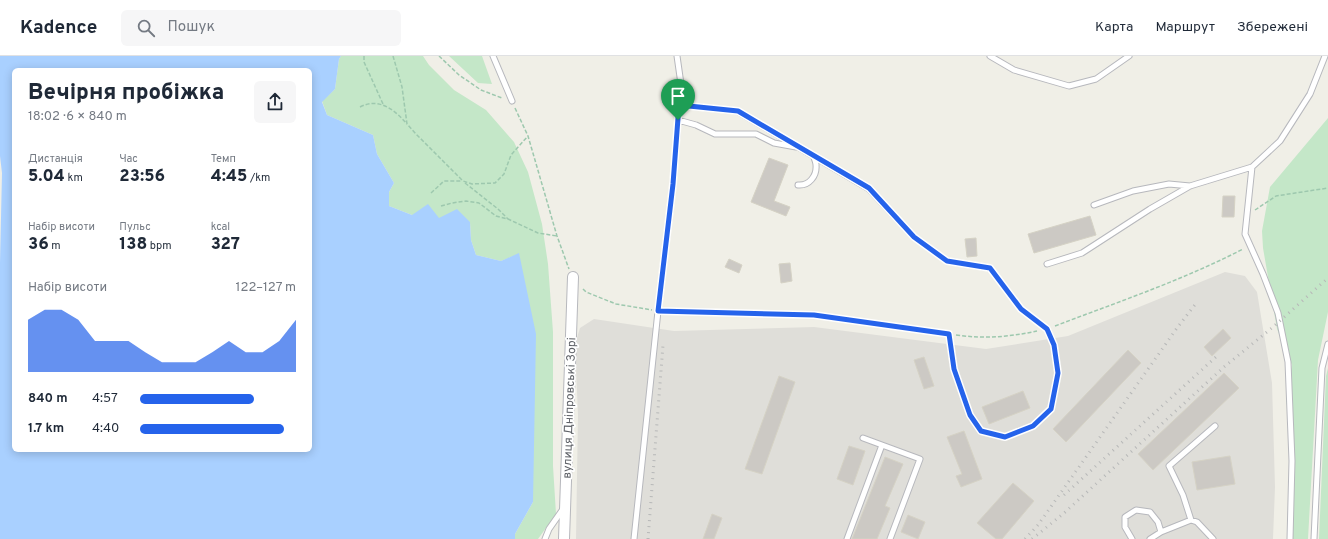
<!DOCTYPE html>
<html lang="uk">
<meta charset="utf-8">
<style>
:root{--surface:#fff;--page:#f6f6f7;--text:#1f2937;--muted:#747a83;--line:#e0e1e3;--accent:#2563eb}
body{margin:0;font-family:Overpass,sans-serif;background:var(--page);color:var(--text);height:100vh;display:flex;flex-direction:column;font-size:15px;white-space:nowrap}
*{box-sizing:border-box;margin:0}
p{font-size:13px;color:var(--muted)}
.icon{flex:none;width:22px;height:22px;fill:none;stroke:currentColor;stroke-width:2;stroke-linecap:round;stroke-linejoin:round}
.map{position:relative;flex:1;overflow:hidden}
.sheet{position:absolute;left:12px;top:12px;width:300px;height:384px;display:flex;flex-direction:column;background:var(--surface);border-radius:6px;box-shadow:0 2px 10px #0003}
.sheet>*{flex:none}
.pin{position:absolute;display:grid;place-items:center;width:34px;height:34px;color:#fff;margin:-41px -17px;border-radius:50% 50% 50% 0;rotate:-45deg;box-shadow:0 0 4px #0007}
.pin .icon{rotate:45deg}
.round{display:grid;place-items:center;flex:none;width:42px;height:42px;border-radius:6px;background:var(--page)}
.head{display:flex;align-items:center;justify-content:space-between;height:68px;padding:0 16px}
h1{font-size:22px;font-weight:800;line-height:30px}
.figures{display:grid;grid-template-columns:repeat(3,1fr);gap:6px;height:68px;padding:4px 16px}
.figures div{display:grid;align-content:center}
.figures b{font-size:17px;font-weight:800}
.figures small{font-size:11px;font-weight:400}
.figures p{font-size:11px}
.chart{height:112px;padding:8px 16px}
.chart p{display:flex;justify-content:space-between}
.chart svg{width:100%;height:72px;margin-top:4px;fill:var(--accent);opacity:.7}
ul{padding:0 16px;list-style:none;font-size:13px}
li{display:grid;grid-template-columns:64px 48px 1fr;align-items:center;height:30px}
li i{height:10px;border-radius:5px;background:var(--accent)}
header{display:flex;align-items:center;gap:24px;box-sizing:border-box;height:56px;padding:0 20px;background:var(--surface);border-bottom:1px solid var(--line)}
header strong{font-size:19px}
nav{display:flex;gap:22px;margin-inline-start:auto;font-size:14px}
.search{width:280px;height:36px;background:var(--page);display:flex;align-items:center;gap:10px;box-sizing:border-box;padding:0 14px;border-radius:6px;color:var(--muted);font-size:15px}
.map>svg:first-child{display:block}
.industrial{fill:#dfded9}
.green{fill:#c4e7c8}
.water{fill:#a9d0ff;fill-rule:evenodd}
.building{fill:#ccc9c4;stroke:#d5d2c5}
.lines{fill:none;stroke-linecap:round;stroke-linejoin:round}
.lane-casing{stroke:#b7b8bd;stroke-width:7}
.street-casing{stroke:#b7b8bd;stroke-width:12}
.path{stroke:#9dc8ae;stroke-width:1.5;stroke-dasharray:4 2;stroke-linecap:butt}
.lane{stroke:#fff;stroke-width:5}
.street{stroke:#fff;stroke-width:10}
.rail{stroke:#b7b8b8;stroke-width:3;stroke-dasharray:1 5;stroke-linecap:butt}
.route-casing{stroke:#fff;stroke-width:8}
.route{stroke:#2563eb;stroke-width:5}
.labels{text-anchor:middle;stroke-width:3.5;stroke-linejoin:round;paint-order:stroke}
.street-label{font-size:12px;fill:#5e6167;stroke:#fff}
</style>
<header>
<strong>Kadence</strong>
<div class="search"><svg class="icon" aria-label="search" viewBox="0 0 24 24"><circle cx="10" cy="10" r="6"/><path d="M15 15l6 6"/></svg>Пошук</div>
<nav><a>Карта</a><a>Маршрут</a><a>Збережені</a></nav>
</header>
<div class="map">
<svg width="1328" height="483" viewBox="0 0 1328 483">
<rect width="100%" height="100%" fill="#f0efe7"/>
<!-- industrial -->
<path class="industrial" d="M1225 216 1245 220 1257 236 1272 327 1275 431 1273 483H576L578 359 575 288 580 272 594 263 674 275 814 271 986 293 1068 280Z"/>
<!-- green -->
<path class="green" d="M341 0H423L429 9 454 34 486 54 514 86 528 116 542 168 548 208 553 276V410L556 458 538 483H515V478L533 446 519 198 501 205 476 199 471 184 470 166 412 159 389 150V136L394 127 377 98 373 79 327 59 322 45 335 33 339 3Z
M449 0H482L492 28 478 27Z
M1328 62V256L1318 304 1308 483H1293L1291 445V370L1286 344 1292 309 1277 273 1263 192 1262 175 1270 131Z
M1328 312V483H1319L1326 320Z"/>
<!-- water -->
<path class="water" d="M0 0H341L339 3 335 33 322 46 327 59 373 79 377 98 394 127 389 136V150L412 159 428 148 439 162 457 153 470 166 471 184 476 199 501 205 519 197 536 278 533 446 515 478V483H0V207L2 117 0 100ZM14 14H310V394H14Z"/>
<!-- building -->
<path class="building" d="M769 102 788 109 774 145 790 151 786 160 751 146Z
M1223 140H1235L1234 161H1222Z
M1090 160 1096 179 1034 197 1028 178Z
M976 182 977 200 967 201 965 183Z
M729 203 742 209 739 217 725 211Z
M790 207 792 225 781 227 779 208Z
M1223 273 1231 282 1212 300 1204 291Z
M1128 294 1141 307 1066 386 1053 373Z
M924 301 934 330 924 333 914 304Z
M1224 317 1239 332 1153 414 1138 398Z
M779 320 795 326 762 418 745 413Z
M1023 335 1030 352 989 368 982 351Z
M964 375 982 423 961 431 956 420 962 418 947 381Z
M849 390 865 395 853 429 837 423Z
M1230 400 1235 428 1197 434 1192 406Z
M885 401 903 408 885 450 890 452 877 483H852Z
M1013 427 1034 445 1002 483H996L977 467Z
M712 458 722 462 714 483H703Z
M908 459 925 466 918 483 901 476Z"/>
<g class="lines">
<!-- lane casing -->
<g class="lane-casing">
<path id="lane" d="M493 0 512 45
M990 0 1014 14 1069 30 1096 23 1129 0
M679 49 737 55 869 133 914 181 947 205 990 212 1021 253 1047 273 1054 289 1058 317 1051 353 1033 370 1005 381 981 375 970 359 954 313 949 278
M678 64 696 69 715 78H756L774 87 796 91
M798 129C809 130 817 120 816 109 816 106 814 102 813 99
M1094 149 1133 135 1169 128 1190 130
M1047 208 1082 197 1150 153 1190 130 1252 111
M863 382 920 403 890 483
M1191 464 1183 439 1169 410 1215 370
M545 483 549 473 563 453
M634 483 658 255 673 128 681 28 677 0
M847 483 882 389
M1132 483 1125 471V461L1136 454 1150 456 1158 466 1161 476
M1150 483 1161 476 1191 464 1197 466 1213 483
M1290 483 1292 405 1288 306 1278 257 1263 218 1245 178 1252 111 1280 85 1310 38 1325 0
M1314 483 1322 312 1328 288"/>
</g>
<!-- street casing -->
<g class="street-casing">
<path id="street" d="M564 483 573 221"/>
</g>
<!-- path -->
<path class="path" d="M364 0V6L383 48
M393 0 402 31 407 68 416 78 463 125 472 128 495 127 504 118 511 99 528 80
M439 0 459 19 481 34 502 42
M360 51C379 41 395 54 407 68
M515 52 528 80 557 180 569 213
M465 127 498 153 508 163
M431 137 444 125H462
M441 150 452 147 466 145 479 147 496 160 508 163 538 177 557 180
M1255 154 1276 140 1328 132
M583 233 586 236 616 248 652 254
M665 255 814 259 942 277
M1055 270C1118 246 1183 224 1243 193
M956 279C985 283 1009 281 1037 275"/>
<!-- lane -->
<use href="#lane" class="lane"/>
<!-- street -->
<use href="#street" class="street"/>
<!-- rail -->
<path class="rail" d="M1064 439 1217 300
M648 483 663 289
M1025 483 1038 469 1177 272 1197 246
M1032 483 1063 458 1224 311 1273 271 1328 222"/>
</g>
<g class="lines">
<!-- route casing -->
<g class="route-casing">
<path id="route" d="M679 49 738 55 869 132 914 181 947 205 990 212 1021 253 1047 273 1054 289 1058 317 1051 353 1033 370 1005 381 981 375 970 359 954 313 949 278 814 259 658 255 673 128Z"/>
</g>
<!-- route -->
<use href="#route" class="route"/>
</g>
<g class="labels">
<!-- street labels -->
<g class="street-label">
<text transform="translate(569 352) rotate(-88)" y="4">вулиця Дніпровські Зорі</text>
</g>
</g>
</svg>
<div class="pin" style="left:678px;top:64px;background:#1e9e55"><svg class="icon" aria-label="arrive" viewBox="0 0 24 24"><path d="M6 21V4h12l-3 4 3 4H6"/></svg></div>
<section class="sheet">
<div class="head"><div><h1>Вечірня пробіжка</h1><p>18:02 · 6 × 840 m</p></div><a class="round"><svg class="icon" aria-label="share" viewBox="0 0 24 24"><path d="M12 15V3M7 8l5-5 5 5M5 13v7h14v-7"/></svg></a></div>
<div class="figures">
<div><p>Дистанція</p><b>5.04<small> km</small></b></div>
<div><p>Час</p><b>23:56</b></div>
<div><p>Темп</p><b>4:45<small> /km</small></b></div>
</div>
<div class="figures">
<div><p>Набір висоти</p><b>36<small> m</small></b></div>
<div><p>Пульс</p><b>138<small> bpm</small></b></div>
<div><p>kcal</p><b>327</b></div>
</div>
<div class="chart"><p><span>Набір висоти</span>122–127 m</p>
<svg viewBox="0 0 160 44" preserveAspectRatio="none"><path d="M0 44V12L10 6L20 6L30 12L40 25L50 25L60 25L70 32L80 38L90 38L100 38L110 32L120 25L130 32L140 32L150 25L160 12V44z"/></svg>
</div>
<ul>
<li><b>840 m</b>4:57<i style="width:73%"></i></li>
<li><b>1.7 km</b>4:40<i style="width:92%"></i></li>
</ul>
</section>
</div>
